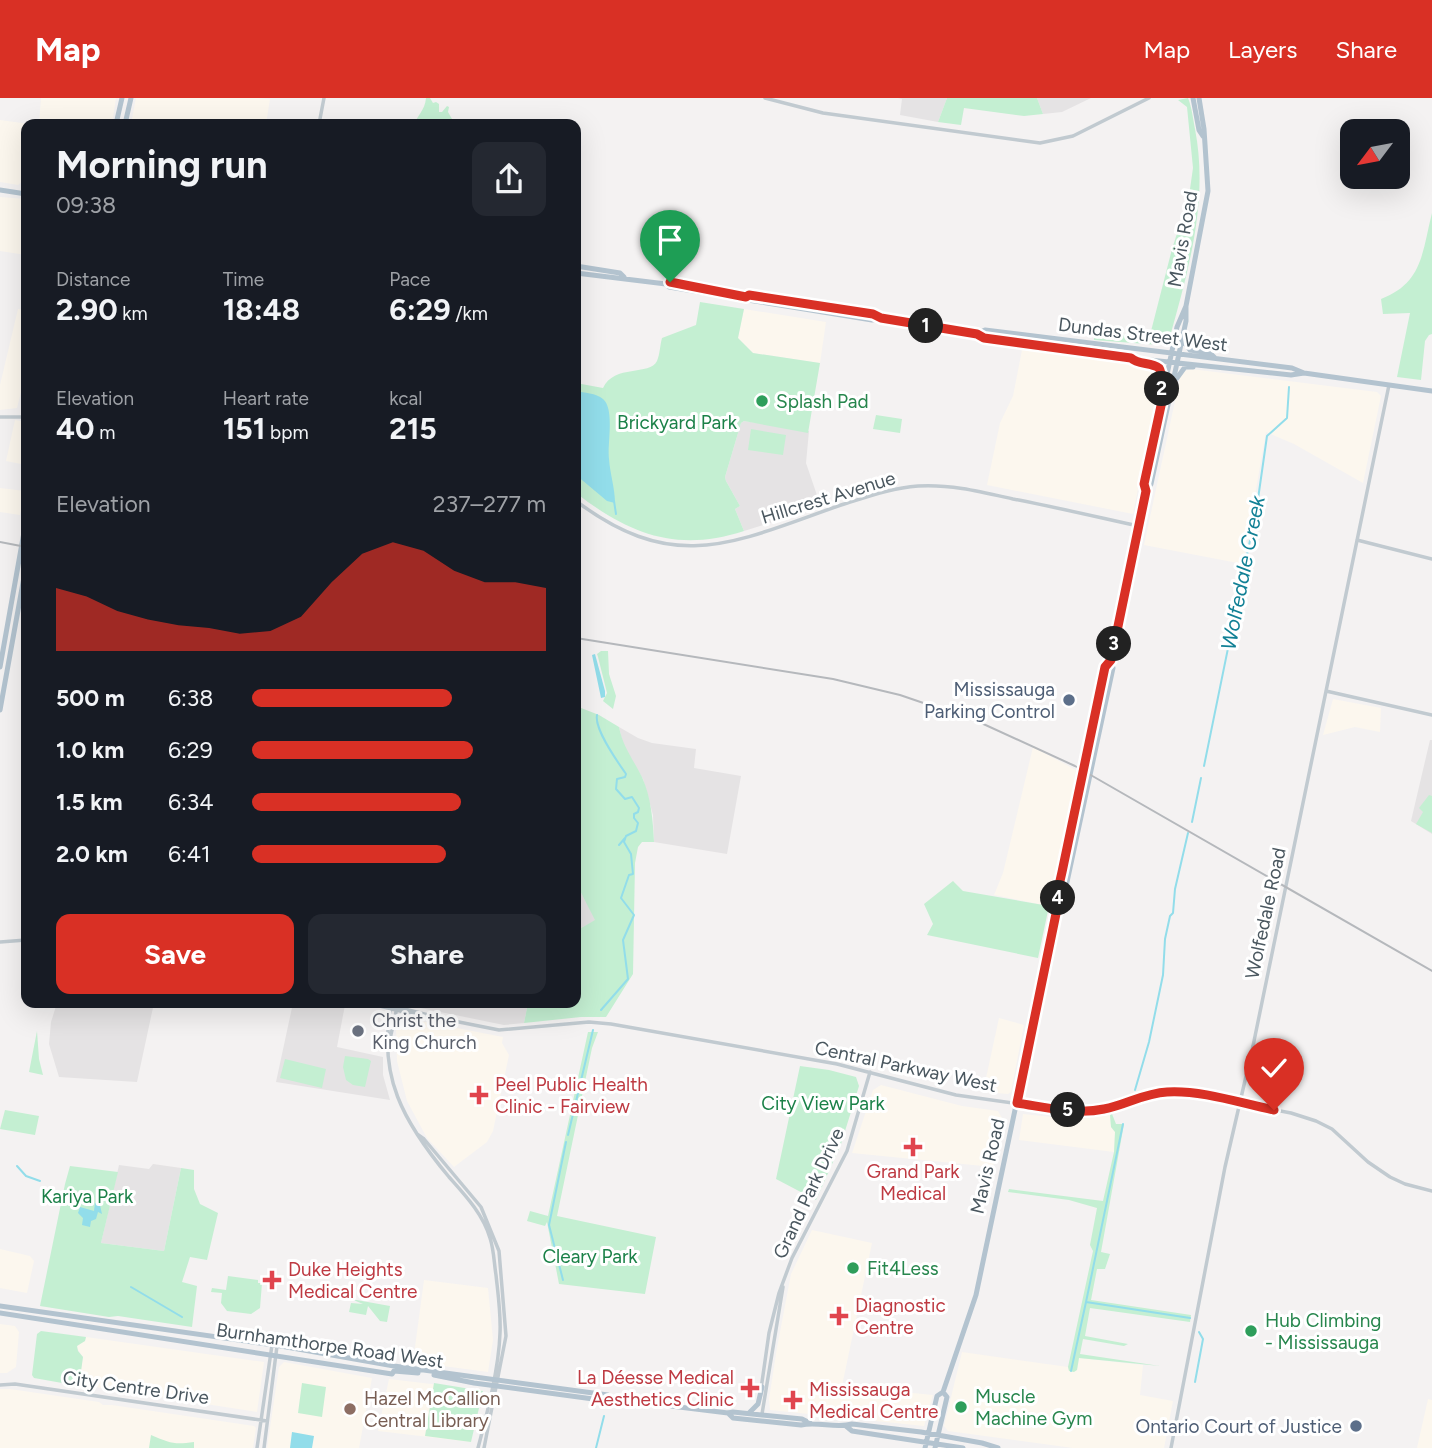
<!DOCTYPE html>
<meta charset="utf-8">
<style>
:root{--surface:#171b24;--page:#242831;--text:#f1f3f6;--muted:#9ea1a6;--accent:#d93025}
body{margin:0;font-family:Figtree,sans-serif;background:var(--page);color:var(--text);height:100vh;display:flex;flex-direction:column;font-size:26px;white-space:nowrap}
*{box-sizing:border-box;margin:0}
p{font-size:23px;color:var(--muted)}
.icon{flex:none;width:38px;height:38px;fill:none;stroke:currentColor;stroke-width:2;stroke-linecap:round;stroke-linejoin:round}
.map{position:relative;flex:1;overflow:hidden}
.panel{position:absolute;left:21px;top:21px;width:560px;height:889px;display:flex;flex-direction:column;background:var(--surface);border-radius:14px;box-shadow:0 7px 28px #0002}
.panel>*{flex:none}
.needle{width:46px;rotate:238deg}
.controls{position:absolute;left:1340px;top:21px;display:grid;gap:14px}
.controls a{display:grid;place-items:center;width:70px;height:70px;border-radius:14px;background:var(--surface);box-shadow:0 7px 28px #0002;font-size:35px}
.pin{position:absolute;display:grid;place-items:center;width:60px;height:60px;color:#fff;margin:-72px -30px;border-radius:50% 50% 50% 0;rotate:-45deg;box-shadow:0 0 7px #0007}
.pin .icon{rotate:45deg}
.km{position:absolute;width:35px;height:35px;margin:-18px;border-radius:50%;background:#222;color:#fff;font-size:19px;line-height:35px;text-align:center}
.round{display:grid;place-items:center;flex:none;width:74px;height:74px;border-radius:14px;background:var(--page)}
.headline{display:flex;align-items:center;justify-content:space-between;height:119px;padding:0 35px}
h1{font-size:38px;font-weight:700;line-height:52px}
.figures{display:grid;grid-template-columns:repeat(3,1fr);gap:10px;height:119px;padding:7px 35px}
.figures div{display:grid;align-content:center}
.figures b{font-size:30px;font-weight:700}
.figures small{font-size:19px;font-weight:400}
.figures p{font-size:19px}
.chart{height:196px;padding:14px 35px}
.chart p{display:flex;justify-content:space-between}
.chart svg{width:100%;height:126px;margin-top:7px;fill:var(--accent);opacity:.7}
.primary-button{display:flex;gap:14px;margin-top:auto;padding:14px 35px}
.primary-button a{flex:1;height:80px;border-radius:14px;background:var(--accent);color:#fff;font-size:28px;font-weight:700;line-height:80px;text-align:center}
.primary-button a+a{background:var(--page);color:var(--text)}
ul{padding:0 35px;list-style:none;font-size:23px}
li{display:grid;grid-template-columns:112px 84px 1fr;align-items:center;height:52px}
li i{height:18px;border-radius:9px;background:var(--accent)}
header{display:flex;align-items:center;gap:42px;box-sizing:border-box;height:98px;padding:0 35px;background:var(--accent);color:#fff}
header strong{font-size:33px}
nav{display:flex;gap:38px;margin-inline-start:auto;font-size:24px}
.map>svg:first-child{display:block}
.commercial{fill:#fcf7ee}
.education{fill:#e5e3e4}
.green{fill:#c4efd2}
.water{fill:#92ddea}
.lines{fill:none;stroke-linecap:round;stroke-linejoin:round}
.stream{stroke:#92ddea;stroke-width:2}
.minor{stroke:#c1cad0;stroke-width:3.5}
.major{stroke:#b3c3cf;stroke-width:5}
.rail{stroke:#b5b8bc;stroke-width:2}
.route-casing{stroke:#fff;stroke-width:14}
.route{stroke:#d93025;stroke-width:9}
.leisure-dot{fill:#2e9e5b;stroke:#fff;stroke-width:2.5}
.service-dot{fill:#5c6f8a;stroke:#fff;stroke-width:2.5}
.worship-dot{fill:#6b7280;stroke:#fff;stroke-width:2.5}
.health-dot{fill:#e0444e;stroke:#fff;stroke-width:2.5}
.education-dot{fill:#8d6e63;stroke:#fff;stroke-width:2.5}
.labels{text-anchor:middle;stroke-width:6;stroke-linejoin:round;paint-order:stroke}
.street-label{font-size:19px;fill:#4a575f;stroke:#fff}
.leisure-label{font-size:19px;fill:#27864d;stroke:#fff;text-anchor:start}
.park-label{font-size:19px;fill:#1b8148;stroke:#fff}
.service-label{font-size:19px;fill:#4e5e75;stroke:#fff;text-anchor:end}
.worship-label{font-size:19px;fill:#5b616d;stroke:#fff;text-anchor:start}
.health-label{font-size:19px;fill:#be3a42;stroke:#fff;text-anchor:start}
.education-label{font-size:19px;fill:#785e54;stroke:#fff;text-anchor:start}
.water-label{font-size:21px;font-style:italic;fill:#118095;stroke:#fff}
</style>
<header>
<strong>Map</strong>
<nav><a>Map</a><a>Layers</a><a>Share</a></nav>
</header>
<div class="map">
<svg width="1432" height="1350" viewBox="0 0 1432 1350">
<rect width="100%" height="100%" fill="#f4f2f2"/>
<!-- commercial -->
<path class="commercial" d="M41 0H116L112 26H39Z
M136 0H257L270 1 266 26H131Z
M0 22 29 26H26V61L23 83 18 87 0 84Z
M0 99 26 101V157L0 153Z
M18 211 26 212V274L17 310 0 312V287Z
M744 211 826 224 820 265 753 255 738 240Z
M1022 252 1082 258 1145 268 1158 273 1160 283 1133 416 987 387 1000 325 1013 298Z
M1191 271 1377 294 1381 298 1363 385 1294 346 1266 334 1243 466 1144 447 1180 280 1185 273Z
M15 322 26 324V367L6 363Z
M0 390 25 393 20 417 0 414Z
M1333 601 1381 610 1380 634 1355 629 1323 637Z
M1033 649 1076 672 1049 808 994 797 1003 775Z
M400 919 503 939 502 945 509 957 493 1033 487 1044 454 1069 427 1040 407 1003 397 963 396 929Z
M999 920 1024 927 1011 994 1008 996 983 994Z
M881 987 962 1008 998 1013 1003 1022 993 1069 852 1055 873 992Z
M1023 1016 1071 1021 1110 1016 1111 1029 1115 1034 1114 1054 1019 1042Z
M812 1132 872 1145 842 1288 933 1297 924 1328 770 1312 769 1301 777 1250 791 1176Z
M0 1151 30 1158 34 1163 27 1195 0 1190Z
M424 1182 488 1190 493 1242 488 1274 413 1264Z
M0 1226 15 1228 19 1234 16 1269 7 1275H0Z
M86 1239 264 1264 257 1314 95 1289 78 1288 83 1259 77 1250 78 1246 85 1243Z
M962 1254 1068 1269 1069 1273 1077 1272 1079 1260 1143 1267 1140 1297 1173 1303 1164 1350H1073L948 1333 944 1328Z
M284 1264 372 1280 359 1350H267L279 1269Z
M389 1281 482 1292 471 1344 378 1333Z
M0 1291H10L99 1304 103 1307H112L254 1328 256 1330 253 1350H0Z
M1428 1301 1432 1302V1350H1417Z"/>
<!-- education -->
<path class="education" d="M898 0H947L938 24 900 17 902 1Z
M1037 0H1091L1062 14 1043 16Z
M744 323 809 333 806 365 821 409 744 433 735 411 740 408 726 383 725 379 741 325Z
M619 629 638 640 652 645 696 651 694 670 741 678 727 756 654 744 653 717 643 681 623 647Z
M1430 642H1432V736L1411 723Z
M576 785 596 822 576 833Z
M57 905H154L137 984 59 979 49 946 51 924Z
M293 905 345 907 337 949 383 959V977L390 1002 276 984Z
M405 905H528L524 925 504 927 406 907Z
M153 1066 181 1070 164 1153 101 1145 119 1067 149 1071Z"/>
<!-- green -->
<path class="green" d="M426 0H430L433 5 436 4 439 6V14H442L447 8 449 9 448 14 452 21 445 26H415C416 18 425 13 426 0Z
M947 0H1037L1043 16 1024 18 964 10 961 27 938 24Z
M1188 0C1192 10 1193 21 1195 31 1209 103 1188 174 1169 242L1160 247 1094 242V229L1108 235 1149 241 1172 151 1189 98 1193 70 1187 9 1178 2Z
M1432 115V236L1429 237 1425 243 1421 282 1397 279 1410 215 1383 216 1381 201C1423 185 1422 154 1432 115Z
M700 204 744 211 738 240 753 255 820 265 808 335 744 323 741 325 725 379 726 383 740 408 735 411 744 433C677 455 629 436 576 395V285L603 290C614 266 650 278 657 263 660 256 660 247 662 240L696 227Z
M876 317 902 321 900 335 873 331Z
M751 331 786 337 783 357 748 352Z
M601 553H608L609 576 616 598 613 611 603 603 607 595 598 559 597 556Z
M576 608 599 617 619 629C623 649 633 661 642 679 651 699 653 722 654 744H642L638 749 635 765 633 876 606 919H581L524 925 528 905H576V833L595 822 576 785Z
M1429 697 1432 698V735L1416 726 1423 714 1419 710Z
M953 783 963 793 1049 808 1038 860 927 837 933 826 924 806Z
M37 933 39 961 43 977 29 974Z
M588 934H598L592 950 557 1118 656 1139 645 1196 559 1186 547 1124 545 1128 527 1123 530 1113 548 1118Z
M345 958 368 961 371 963 365 989 353 987 346 982 343 969Z
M285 961 326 971 322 990 280 980Z
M800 968 829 972 856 979 859 988 841 1046 816 1102 776 1081Z
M5 1012 39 1018 35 1037 0 1031Z
M1112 1016 1116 1026H1124L1101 1154 1110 1156 1105 1171H1097L1091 1202 1191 1217 1190 1224 1090 1210 1085 1238 1128 1246 1124 1248 1083 1241 1080 1256 1160 1268 1079 1260 1077 1272 1074 1274 1069 1273 1068 1269 1093 1153 1090 1147 1097 1110 1069 1102 1008 1094 1009 1091 1103 1103 1114 1054 1115 1034 1111 1029 1110 1017Z
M70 1068 118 1074 101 1145 164 1153 181 1070 194 1072V1091L200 1106 218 1115 207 1162 190 1159 182 1184 197 1188 192 1229 118 1218 109 1219 40 1208 65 1086Z
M228 1178 258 1182V1185H262L260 1210 251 1216 227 1213 221 1205 222 1195 211 1194 212 1190 226 1192Z
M351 1201 390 1208 387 1224 380 1223 368 1208 366 1217 349 1214 351 1205 363 1206Z
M41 1233 86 1239 85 1243 77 1248 78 1253 83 1259 79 1288 34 1280 32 1277 37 1236Z
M302 1285 326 1289 322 1319 298 1315Z
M434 1285 483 1293 471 1344 425 1338Z
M151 1337C170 1345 174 1347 194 1344V1350H149Z"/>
<!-- water -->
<path class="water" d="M576 293C584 295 596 295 603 301 615 311 607 347 609 361 610 376 615 390 615 405L607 403 576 377Z
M595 556 605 593V599L601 600 592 557Z
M95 1105 100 1107 102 1116 98 1114 96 1121 91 1123 90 1129 82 1127 83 1120 78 1115 80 1109 94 1113Z
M292 1334 314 1338 312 1350H290Z"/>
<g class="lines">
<!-- stream -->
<path class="stream" d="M614 403 616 416
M597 617C594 631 617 663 626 676L625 679 617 681 616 691 625 701 632 699 639 710 638 714 634 716V720L638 725 636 733 626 738 624 744 631 756 633 776 629 777 621 800 634 817 623 842 628 881 601 912
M1204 668 1257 408 1267 338 1287 320 1289 289
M1192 724 1201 680
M619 747 625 740
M1135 992 1149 944 1163 877 1165 841 1170 818 1173 815 1175 791 1188 735
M1123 1026 1086 1204 1190 1220
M568 1037 593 932
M17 1068 26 1078 40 1083
M563 1182 549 1127 566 1044
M131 1189 182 1219
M1071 1273 1086 1204
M1195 1284 1203 1241 1199 1234
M596 1350 604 1318"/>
<!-- minor -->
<path class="minor" d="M765 0 823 15 1040 45 1073 38 1149 0
M319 26 324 0
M0 319H26
M576 403C676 478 735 444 841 407 867 399 891 390 918 388 951 386 982 394 1013 401 1055 409 1097 419 1138 428
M1357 442 1432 461
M1326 593 1432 617
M0 844 26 842
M367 905 425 919H434L499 932 589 924 611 926 837 966 956 997 1062 1012 1084 1014 1104 1012 1149 997 1170 994 1188 995 1291 1015 1316 1023 1332 1031 1368 1064 1390 1079 1405 1086 1432 1093
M381 905 432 918
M392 905C376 977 404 1025 449 1079 465 1097 483 1116 490 1140 494 1152 494 1165 496 1177 498 1196 501 1216 500 1235 499 1270 487 1316 478 1350
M390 941 398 905
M417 1036 424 1041 481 1109 499 1153 506 1238 484 1350
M0 1287 15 1286 267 1323
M761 1291 769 1235 779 1195 792 1160 847 1053 870 974
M762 1316 783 1189
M257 1350 272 1247
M264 1350 277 1248
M1171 1350 1225 1069 1253 948 1389 287"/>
<!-- major -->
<path class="major" d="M1193 0 1199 32 1203 38
M116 26 122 0
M125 26 131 0
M0 92 26 96
M576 168 620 175 624 179
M576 175 666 186 670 184 707 190 711 193
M666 186 669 189 706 195 711 193 746 199 749 197 873 216 881 220 977 236 984 240 1131 260 1291 277 1304 275 1432 293
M746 199 748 202 872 222 880 221
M977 236 985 232 1292 270 1304 275
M1186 238 1185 245 1190 252 1210 255 1215 260
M1150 266C1162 269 1163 276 1162 287
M1177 280 1185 269H1193
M1146 393 1144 386 1177 229 1186 208
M0 569 26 423
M0 612 26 468
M1059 803 1064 798 1113 570 1111 562 1146 393 1151 386 1186 223V208L1208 93 1204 31 1199 0
M0 1208 281 1248 394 1268 608 1297 614 1301 728 1315 733 1314 802 1321 810 1325
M0 1215 392 1276 394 1273 418 1275
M434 1277 474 1285 608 1303 614 1301
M728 1315 733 1320 801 1327C818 1323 836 1331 852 1326L921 1334 982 1345 998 1350
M749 1315 758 1306 762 1289
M846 1328 852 1333 963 1350
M925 1350 937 1298 943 1294 976 1197 1059 803 1058 791 1105 569 1111 562
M935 1350 947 1299 943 1294"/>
<!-- rail -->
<path class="rail" d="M0 444 26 449
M576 540 833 581 900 597 979 624 1075 668 1432 873"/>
</g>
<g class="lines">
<!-- route casing -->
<g class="route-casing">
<path id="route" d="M670 184 746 199 749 197 873 216 881 220 977 236 984 240 1131 260C1138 267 1151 264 1159 270 1164 278 1159 287 1164 294L1144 386 1146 393 1111 562 1105 569 1062 774 1057 796 1058 806 1017 1005C1045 1009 1076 1017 1104 1011 1126 1007 1144 995 1167 994 1202 992 1240 1005 1274 1012"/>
</g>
<!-- route -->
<use href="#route" class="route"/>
</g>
<!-- markers -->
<g class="leisure-dot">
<circle cx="762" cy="303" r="7"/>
<circle cx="853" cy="1170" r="7"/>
<circle cx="1251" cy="1233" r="7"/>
<circle cx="961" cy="1309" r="7"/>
</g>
<g class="service-dot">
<circle cx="1069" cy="602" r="7"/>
<circle cx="1356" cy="1328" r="7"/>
</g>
<circle class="worship-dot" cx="358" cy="933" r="7"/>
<g class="health-dot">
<path d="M475.5 986.5h7v7h7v7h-7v7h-7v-7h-7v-7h7z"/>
<path d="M909.5 1038.5h7v7h7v7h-7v7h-7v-7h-7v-7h7z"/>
<path d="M268.5 1171.5h7v7h7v7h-7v7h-7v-7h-7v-7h7z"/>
<path d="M835.5 1207.5h7v7h7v7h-7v7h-7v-7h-7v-7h7z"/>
<path d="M746.5 1279.5h7v7h7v7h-7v7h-7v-7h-7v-7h7z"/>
<path d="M789.5 1291.5h7v7h7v7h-7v7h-7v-7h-7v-7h7z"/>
</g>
<circle class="education-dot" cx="350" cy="1311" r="7"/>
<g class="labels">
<!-- street labels -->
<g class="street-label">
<text transform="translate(1182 141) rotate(-80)" y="7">Mavis Road</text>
<text transform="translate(1143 236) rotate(7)" y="7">Dundas Street West</text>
<text transform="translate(828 399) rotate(-17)" y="7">Hillcrest Avenue</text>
<text transform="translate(1265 815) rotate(-78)" y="7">Wolfedale Road</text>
<text transform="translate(906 968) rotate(12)" y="7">Central Parkway West</text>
<text transform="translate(987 1068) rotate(-77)" y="7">Mavis Road</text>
<text transform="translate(808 1095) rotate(-65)" y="7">Grand Park Drive</text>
<text transform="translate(330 1247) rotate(8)" y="7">Burnhamthorpe Road West</text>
<text transform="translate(136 1289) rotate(8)" y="7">City Centre Drive</text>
</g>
<!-- leisure labels -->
<g class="leisure-label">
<text x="776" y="310">Splash Pad</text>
<text x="867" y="1177">Fit4Less</text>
<text x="1265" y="1229">Hub Climbing<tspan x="1265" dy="22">- Mississauga</tspan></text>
<text x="975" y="1305">Muscle<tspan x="975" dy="22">Machine Gym</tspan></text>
</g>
<!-- park labels -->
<g class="park-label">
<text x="677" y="331">Brickyard Park</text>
<text x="823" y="1012">City View Park</text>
<text x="87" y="1105">Kariya Park</text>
<text x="590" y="1165">Cleary Park</text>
</g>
<!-- service labels -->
<g class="service-label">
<text x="1055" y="598">Mississauga<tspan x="1055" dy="22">Parking Control</tspan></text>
<text x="1342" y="1335">Ontario Court of Justice</text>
</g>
<!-- worship labels -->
<g class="worship-label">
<text x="372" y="929">Christ the<tspan x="372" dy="22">King Church</tspan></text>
</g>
<!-- health labels -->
<g class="health-label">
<text x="495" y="993">Peel Public Health<tspan x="495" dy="22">Clinic - Fairview</tspan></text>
<text x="913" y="1080" text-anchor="middle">Grand Park<tspan x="913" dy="22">Medical</tspan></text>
<text x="288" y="1178">Duke Heights<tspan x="288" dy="22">Medical Centre</tspan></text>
<text x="855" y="1214">Diagnostic<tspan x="855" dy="22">Centre</tspan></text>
<text x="734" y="1286" text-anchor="end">La Déesse Medical<tspan x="734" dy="22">Aesthetics Clinic</tspan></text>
<text x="809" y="1298">Mississauga<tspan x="809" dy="22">Medical Centre</tspan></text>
</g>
<!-- education labels -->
<g class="education-label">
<text x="364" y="1307">Hazel McCallion<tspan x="364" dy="22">Central Library</tspan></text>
</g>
<!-- water labels -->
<g class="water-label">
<text transform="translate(1243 475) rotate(-79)" y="7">Wolfedale Creek</text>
</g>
</g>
</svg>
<div class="controls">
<a><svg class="needle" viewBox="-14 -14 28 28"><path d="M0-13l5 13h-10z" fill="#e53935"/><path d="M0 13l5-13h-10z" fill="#9ea1a6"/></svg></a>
</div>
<div class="pin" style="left:670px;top:184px;background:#1e9e55"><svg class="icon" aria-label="arrive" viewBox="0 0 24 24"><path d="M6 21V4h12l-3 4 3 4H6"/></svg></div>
<div class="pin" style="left:1274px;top:1012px;background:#d93025"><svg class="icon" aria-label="check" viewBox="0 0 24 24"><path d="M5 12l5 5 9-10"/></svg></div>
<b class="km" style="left:926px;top:228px">1</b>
<b class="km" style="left:1162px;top:291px">2</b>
<b class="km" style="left:1114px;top:546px">3</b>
<b class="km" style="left:1058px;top:800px">4</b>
<b class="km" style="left:1068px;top:1012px">5</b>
<section class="panel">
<div class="headline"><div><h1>Morning run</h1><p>09:38</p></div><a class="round"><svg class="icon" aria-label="share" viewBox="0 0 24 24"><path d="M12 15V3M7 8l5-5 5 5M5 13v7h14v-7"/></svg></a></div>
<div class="figures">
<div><p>Distance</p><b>2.90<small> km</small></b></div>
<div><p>Time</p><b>18:48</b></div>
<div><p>Pace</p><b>6:29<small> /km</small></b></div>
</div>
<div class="figures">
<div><p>Elevation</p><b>40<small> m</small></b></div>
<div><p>Heart rate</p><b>151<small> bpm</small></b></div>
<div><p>kcal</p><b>215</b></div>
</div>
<div class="chart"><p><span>Elevation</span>237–277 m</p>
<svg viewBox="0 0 160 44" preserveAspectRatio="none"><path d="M0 44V22L10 25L20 30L30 33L40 35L50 36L60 38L70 37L80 32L90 20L100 10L110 6L120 9L130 16L140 20L150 20L160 22V44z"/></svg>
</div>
<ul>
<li><b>500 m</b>6:38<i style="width:68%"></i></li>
<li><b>1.0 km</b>6:29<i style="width:75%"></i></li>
<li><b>1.5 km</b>6:34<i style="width:71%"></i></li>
<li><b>2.0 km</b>6:41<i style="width:66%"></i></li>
</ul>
<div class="primary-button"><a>Save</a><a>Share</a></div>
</section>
</div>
